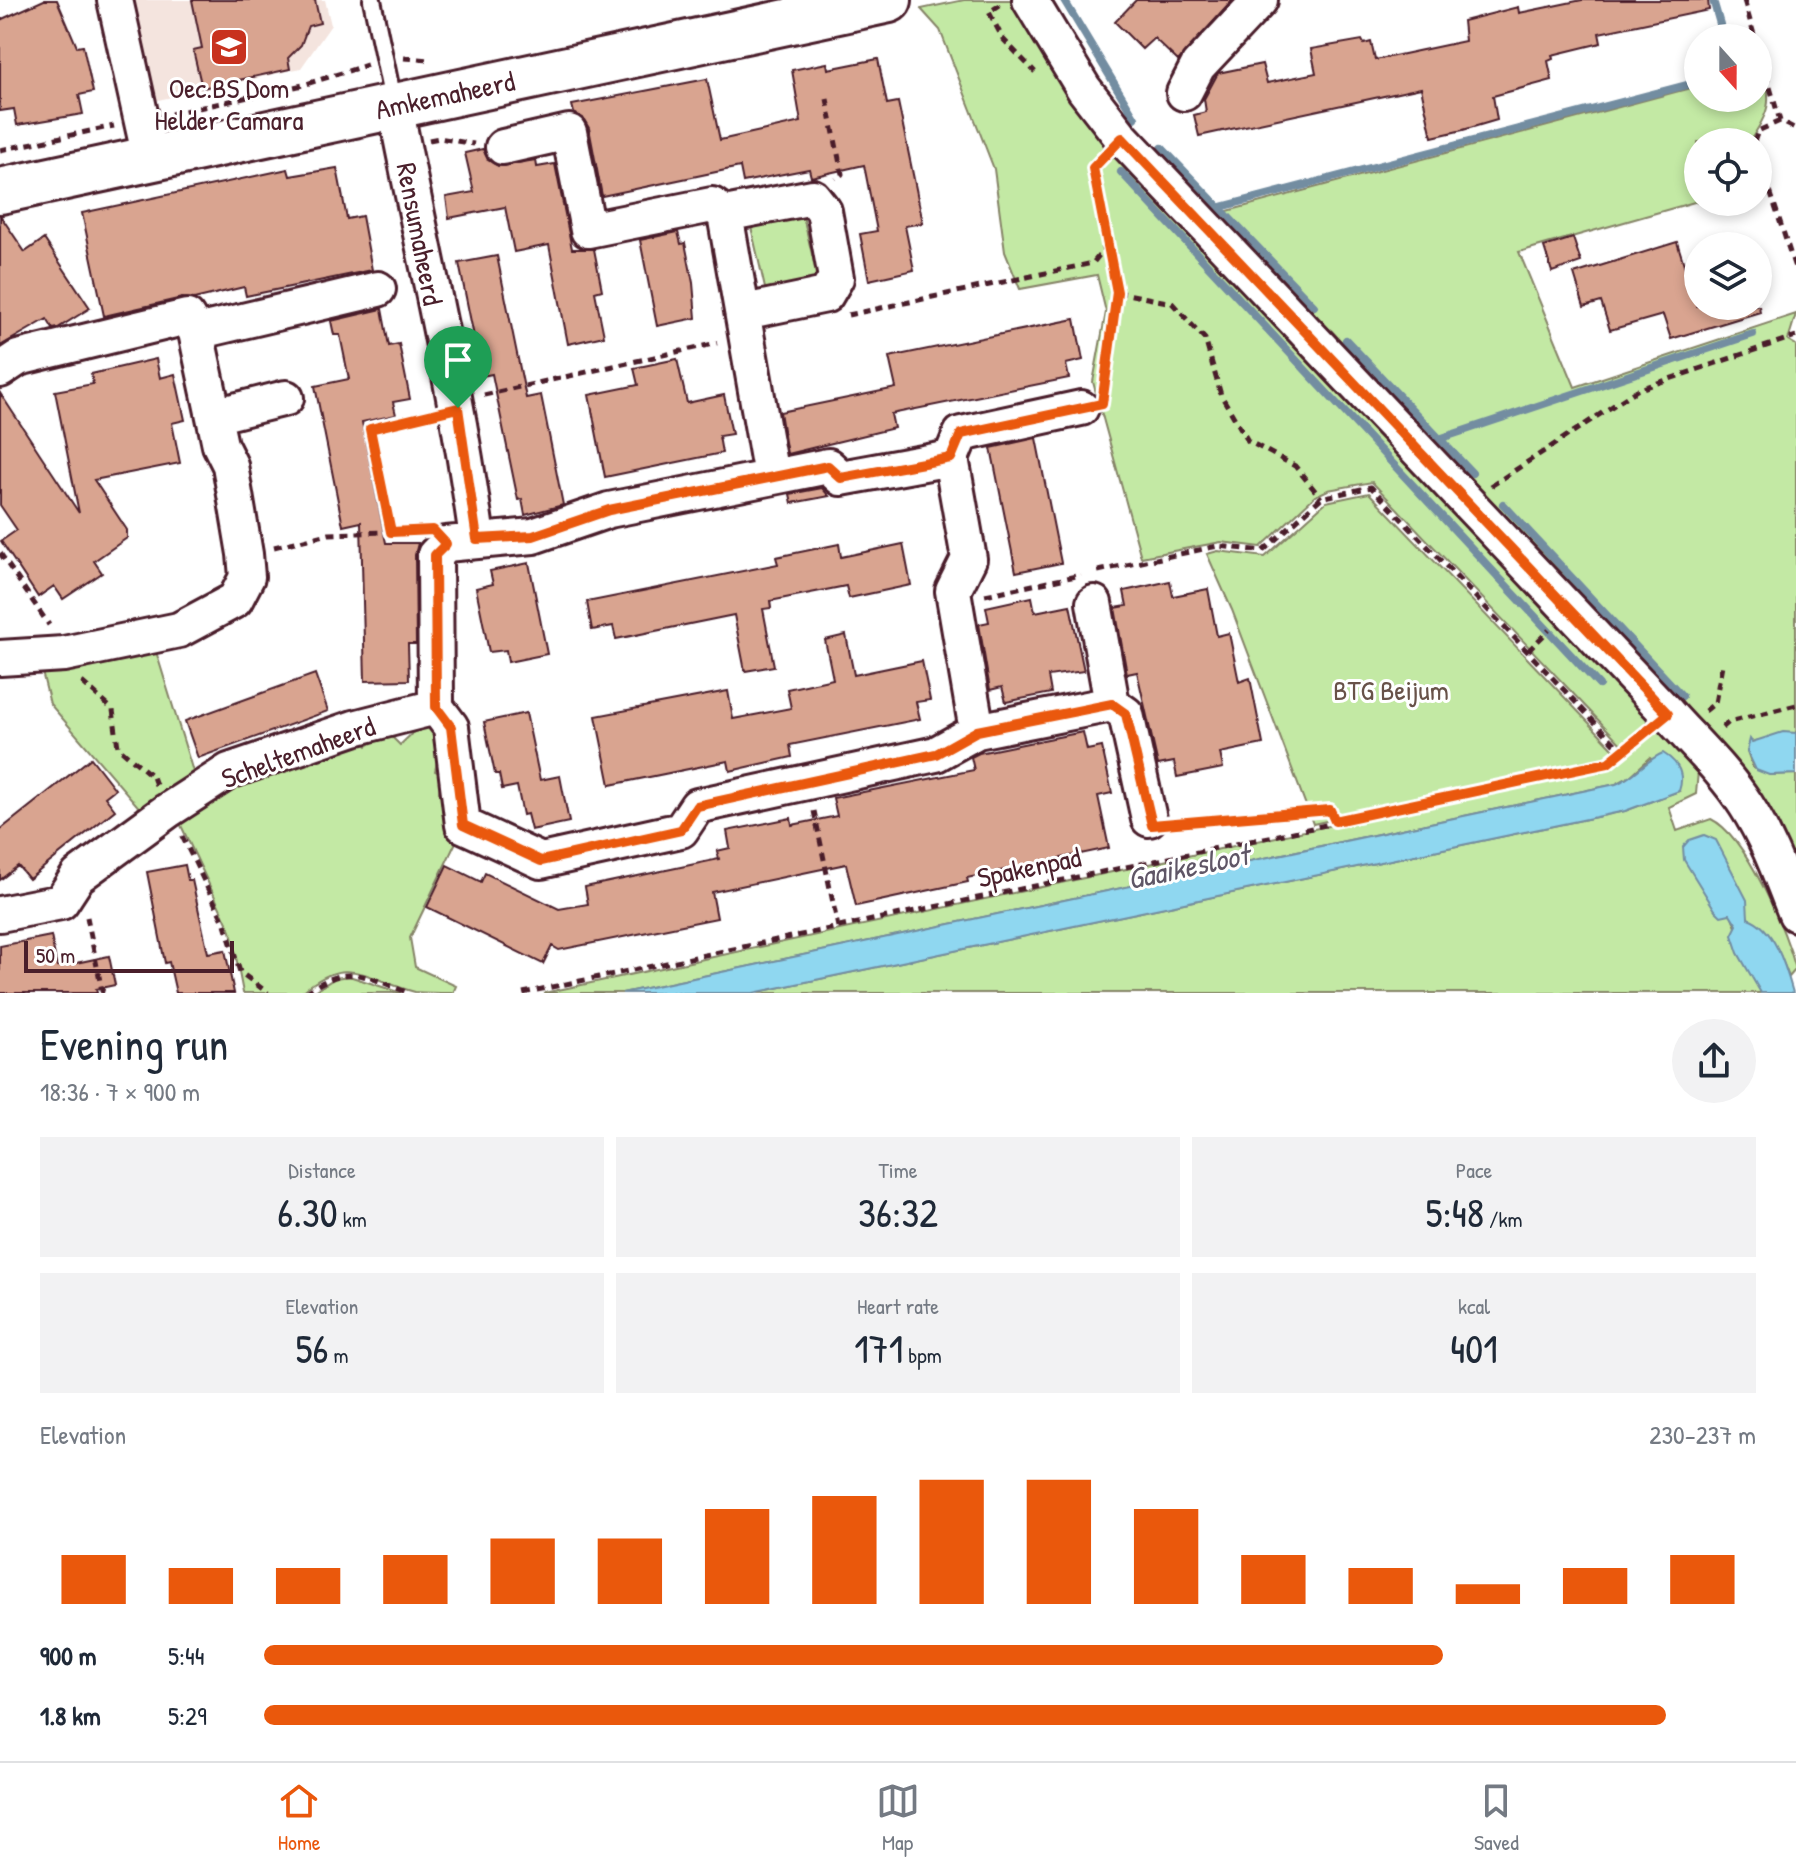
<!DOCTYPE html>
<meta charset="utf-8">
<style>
:root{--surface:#fff;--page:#f2f2f3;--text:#1f2937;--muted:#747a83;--line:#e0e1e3;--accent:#ea580c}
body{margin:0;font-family:"Patrick Hand",sans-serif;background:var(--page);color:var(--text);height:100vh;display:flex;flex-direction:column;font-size:30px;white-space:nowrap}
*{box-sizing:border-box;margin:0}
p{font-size:26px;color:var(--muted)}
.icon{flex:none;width:44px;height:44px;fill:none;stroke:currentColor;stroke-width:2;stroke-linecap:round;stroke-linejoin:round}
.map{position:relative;height:993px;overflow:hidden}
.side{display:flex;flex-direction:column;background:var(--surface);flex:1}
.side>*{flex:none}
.needle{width:52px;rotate:159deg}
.fabs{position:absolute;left:1684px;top:24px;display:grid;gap:16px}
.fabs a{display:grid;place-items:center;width:88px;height:88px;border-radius:50%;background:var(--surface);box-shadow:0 4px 12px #0003;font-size:40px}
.scale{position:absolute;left:24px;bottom:20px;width:210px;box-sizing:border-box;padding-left:8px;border:4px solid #4a1f2b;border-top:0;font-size:22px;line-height:28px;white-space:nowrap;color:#4a1f2b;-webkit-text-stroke:6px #fff;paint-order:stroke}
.pin{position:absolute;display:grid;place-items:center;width:68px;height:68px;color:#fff;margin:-82px -34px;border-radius:50% 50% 50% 0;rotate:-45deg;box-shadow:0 0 8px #0007}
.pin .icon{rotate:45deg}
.round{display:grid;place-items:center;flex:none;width:84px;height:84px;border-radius:42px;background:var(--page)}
.head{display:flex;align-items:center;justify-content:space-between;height:136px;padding:0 40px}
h1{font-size:44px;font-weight:600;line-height:60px}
.metrics{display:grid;grid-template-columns:repeat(3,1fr);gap:12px;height:136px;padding:8px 40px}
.metrics div{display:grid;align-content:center;border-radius:0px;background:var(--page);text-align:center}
.metrics b{font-size:40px;font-weight:600}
.metrics small{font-size:22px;font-weight:400}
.metrics p{font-size:22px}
.chart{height:224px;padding:16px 40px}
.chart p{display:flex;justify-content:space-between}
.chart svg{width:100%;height:144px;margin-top:8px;stroke:var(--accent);stroke-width:6}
ul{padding:0 40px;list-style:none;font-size:26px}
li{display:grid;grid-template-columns:128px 96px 1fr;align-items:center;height:60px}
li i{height:20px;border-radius:10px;background:var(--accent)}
.menu{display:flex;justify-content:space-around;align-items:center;height:112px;border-top:2px solid var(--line);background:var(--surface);font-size:22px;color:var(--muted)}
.menu a{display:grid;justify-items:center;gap:4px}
.menu .active{color:var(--accent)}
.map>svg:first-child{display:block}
.built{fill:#f4e4de}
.green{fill:#c3e9a4;stroke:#868468;stroke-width:2}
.water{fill:#8fd7f0;stroke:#738da1;stroke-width:2}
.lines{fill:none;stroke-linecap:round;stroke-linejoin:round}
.stream{stroke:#738da1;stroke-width:8}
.building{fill:#d9a490;stroke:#4a1f2b;stroke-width:2}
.lane-casing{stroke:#4a1f2b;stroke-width:22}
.street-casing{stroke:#4a1f2b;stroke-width:40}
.secondary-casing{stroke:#4a1f2b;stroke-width:50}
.path{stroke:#4a1f2b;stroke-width:5;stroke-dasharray:8 6;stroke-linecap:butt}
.lane{stroke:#fff;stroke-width:16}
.street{stroke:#fff;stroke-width:34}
.secondary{stroke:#fff;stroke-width:44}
.route-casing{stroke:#fff;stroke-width:16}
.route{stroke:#ea580c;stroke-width:10}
.labels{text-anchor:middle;stroke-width:6;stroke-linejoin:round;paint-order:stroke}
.poi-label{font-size:28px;fill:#4a1f2b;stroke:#fff}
.street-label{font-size:28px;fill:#4a1f2b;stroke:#fff}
.park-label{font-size:28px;fill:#685249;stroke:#fff}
.water-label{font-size:30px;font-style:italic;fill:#5f5666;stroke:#fff}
</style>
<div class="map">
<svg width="1796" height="993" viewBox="0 0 1796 993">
<rect width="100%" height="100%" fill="#fff"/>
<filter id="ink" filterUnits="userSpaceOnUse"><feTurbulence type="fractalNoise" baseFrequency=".0125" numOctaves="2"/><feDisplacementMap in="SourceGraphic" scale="16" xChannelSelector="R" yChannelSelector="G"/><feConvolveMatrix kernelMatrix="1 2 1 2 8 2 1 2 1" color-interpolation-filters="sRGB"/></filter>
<g filter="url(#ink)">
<!-- built -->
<path class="built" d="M131 0H325L331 25 301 68 154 101Z"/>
<!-- green -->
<path class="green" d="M964 0H1016L1650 713 1651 722 1624 747 1372 482 1328 490 1315 496 1261 547 1221 542 1141 557 1093 382 1106 312 1097 275 1020 289 1005 252 994 169 940 30 921 9Z
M1763 68C1773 102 1769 113 1749 142H1698V201L1519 252 1575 387 1796 314 1788 340 1796 345V733L1751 742 1747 751 1753 768 1770 775 1796 774V876L1480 498 1332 331 1307 314 1216 214 1698 86V98H1758V69Z
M803 216 819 284 767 297 751 227Z
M1369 493 1615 750 1607 758 1313 824 1232 610 1207 554 1218 551 1265 557 1326 502Z
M154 645 194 775 141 810 50 704 41 668Z
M423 723 443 734 435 771 442 774 439 792 447 794 455 814 456 842 410 938 415 967 456 986 453 993C441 993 427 993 415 992 365 979 348 952 301 993H243L231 931 178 819 241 777 286 770 324 749 330 756 359 736 367 746 388 733 400 745Z
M1658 727 1698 771 1696 794 1669 807 1677 831 1711 819C1747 836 1785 931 1796 969L1789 977 1780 955 1748 919 1745 905 1731 914 1761 993H753L1625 811 1679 791 1650 758 1629 777 1616 784 622 993H544L1586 771 1614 763Z
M349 976 401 993H312L335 978Z"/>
<!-- water -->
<path class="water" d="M1783 732 1796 733V774L1769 775 1756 770 1747 751 1750 739 1752 742Z
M1663 753C1678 762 1685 774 1679 791L1625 811 753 993H622L1616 784C1634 778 1645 760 1663 753Z
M1704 835 1716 840 1747 900 1748 918C1775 927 1786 968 1793 993H1761L1738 953 1732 935 1737 925 1730 914 1721 916 1715 910 1684 860 1683 847 1689 840Z"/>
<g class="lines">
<!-- stream -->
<path class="stream" d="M1064 0 1135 118
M1713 0 1724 38
M1162 148 1314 306
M1121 172 1599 685
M1221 207 1698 82
M1346 340 1472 473
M1439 439 1753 334
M1503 504 1682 696"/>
</g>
<!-- building -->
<path class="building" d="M44 0H57L77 47 83 46 93 92 79 95 83 114 17 125 14 109 0 111V20Z
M192 0H315L320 23 308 26 301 45 288 58 290 69 202 88 193 50 202 48Z
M1136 0H1233L1178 61 1154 38 1142 49 1115 22Z
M1582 0H1708L1709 10 1599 33 1601 43 1552 55 1553 59 1548 61 1552 80 1493 96 1497 120 1463 130 1432 137 1421 88 1199 136 1194 115 1206 112 1204 99 1218 73 1262 64 1267 83 1316 73 1311 49 1362 40 1364 44 1371 42 1375 60 1465 41 1463 21 1518 7 1519 13Z
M878 59 887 104 898 102 923 223 905 226 914 270 869 280 860 234 877 231 864 165 811 177 809 169 743 182 740 167 602 196 589 128 583 118 574 113 572 105 707 79 720 140 801 122 792 70 827 63 828 69Z
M483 149 488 160 498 166 536 160 537 167 555 164 572 249H594L602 290 595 292 604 336 568 344 549 245 514 252 505 207 449 218 446 197 474 192 465 153Z
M337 168 347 219 362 216 372 270 246 296 244 287 194 299 182 298 104 316 82 213 288 169 290 176Z
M0 215 25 252 44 239 90 308 58 328 53 329 47 319 0 346Z
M678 232 681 244 685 243 693 283 696 318 657 326 640 240Z
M1573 238 1581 262 1552 272 1544 247Z
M1677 242 1697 306H1759L1760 312 1671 339 1663 315 1610 330 1601 302 1584 307 1574 274Z
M497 256 526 398 541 395 563 505 525 515 522 499 518 500 492 374 482 376 459 263Z
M382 309 389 346 399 344 410 399 393 402 396 415 362 422 386 543H418L415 555 416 644H408L409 680 365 681 361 522 343 526 315 386 349 379 340 335H334L331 321Z
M1075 319 1083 360 1066 364 1069 378 891 414 894 428 787 454 780 412 896 388 889 357Z
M156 359 160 378 175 374 185 420 172 423 180 463 94 480 127 530V538L94 561 102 573 63 599 54 586 38 597 1 541 17 530 0 505V393L79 513 55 391 93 384 91 374Z
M677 359 687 403 724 395 732 434 719 436 722 453 605 477 589 395 638 385 634 368Z
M1036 438 1061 563 1016 572 991 448Z
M822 488 829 496 792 503 790 494Z
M839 544 841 557 903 544 911 585 849 598 846 586 770 601 771 608 763 609 774 666 745 671 734 615 616 639 613 626 592 630 587 602 778 564 776 557Z
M529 563 547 654 508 662 506 650 489 652 476 588 493 584 490 571Z
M1170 581 1173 596 1208 589 1217 636 1229 633 1239 682 1250 678 1263 744 1220 753 1223 768 1177 777 1174 762 1158 765 1137 672 1127 674 1115 608 1127 606 1124 591Z
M1032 597 1035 612 1070 605 1084 671 1048 676 1051 693 1006 702 1002 687 990 690 979 624 989 622 986 607Z
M846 635 854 675 922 661 930 700 916 702 920 719 790 745 792 757 730 771 728 761 610 785 596 716 728 691 733 719 791 708 787 689 833 679 825 640Z
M315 674 328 711 198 758 185 721Z
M526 713 540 780 560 776 569 822 531 830 527 814 523 815 517 786 502 789 499 774H495L484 722Z
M1083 732 1087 750 1102 747 1112 793 1098 796 1109 848 967 878 968 882 856 906 846 864 712 892 717 918 559 950 552 946 543 964 427 907 447 865 481 882 485 873 559 909 588 904 585 887 719 859 717 851 730 848 727 831 791 818 792 825 837 816 833 798 974 770 971 757 979 753Z
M91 758 115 789 105 797 115 810 29 879 18 866 0 880V830Z
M185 865 188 880H192L208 953 225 950 234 993H176L169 962 165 963 147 872Z
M51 936 57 967 109 956 115 985 96 989 97 993H0V946Z"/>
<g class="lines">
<!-- lane casing -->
<g class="lane-casing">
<path id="lane" d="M372 0 394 105"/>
</g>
<!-- street casing -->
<g class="street-casing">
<path id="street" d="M115 0 150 158
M1030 0 1084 89 1122 138 1668 714C1694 743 1725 772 1746 805 1768 839 1781 876 1796 914
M1184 93 1198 66 1260 0
M395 106C423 251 458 394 477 539
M503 147 569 132 588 230 712 205 725 214 771 476
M725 214 813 197 824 211 836 278 826 295 744 312
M196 332 378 289
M0 370 18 358 187 317 196 332 220 445 230 465 245 554 247 577 235 600 179 630 64 654 0 658
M214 416 286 398
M951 458 961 434 1081 408
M1094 603 1112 704 1126 714 1149 819
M977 731 953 591 969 559 951 458 841 478 828 466 609 510 533 536 446 544 435 555 436 707 451 727 463 825 541 861 681 830 697 806 936 754 977 731 1112 704
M0 914 61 902 78 876 167 811 229 771 354 728 436 707"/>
</g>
<!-- secondary casing -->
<g class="secondary-casing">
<path id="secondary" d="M0 191 889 0"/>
</g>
<!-- path -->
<path class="path" d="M1744 0 1755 38
M1000 5 989 12 1003 39 1035 72
M1758 47 1780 121 1796 129
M404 58 430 60
M827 99 842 174 836 179
M171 114 303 85 367 65
M429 140 439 138 474 144
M1754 142 1758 131 1780 121
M0 150 114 126
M1102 158 1093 168 1117 292 1104 389
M1758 167 1770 191 1796 271
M1117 292 1172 303 1205 339 1221 395 1248 441 1295 466 1321 498
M848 315 1093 263 1108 244
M484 395 717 343
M1491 486 1637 390 1796 336
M391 532 370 429 430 415
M274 547 329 534 414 531
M0 553 49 625
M1098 571 1218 546 1263 551 1321 498 1371 487 1623 752
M985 595 1081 575
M1528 651 1549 630
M82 682 113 710 118 747 153 777 156 785
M1705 711 1715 703 1722 665
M1722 728 1729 722 1796 705
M814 811 838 927
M1178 823 1330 810 1335 821
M182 836 225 924 240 972 268 993
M87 917 102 991 109 993
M306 993C348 962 365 976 409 993
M523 993 1298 831 1608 763 1646 733"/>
<!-- lane -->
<use href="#lane" class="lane"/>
<!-- street -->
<use href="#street" class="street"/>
<!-- secondary -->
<use href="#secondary" class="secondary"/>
</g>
</g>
<g class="lines" filter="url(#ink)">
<!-- route casing -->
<g class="route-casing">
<path id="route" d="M1122 138 1668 714 1608 763 1335 821 1330 810 1152 825 1126 714 1112 704 977 731 936 754 697 806 681 830 541 861 463 825 451 727 436 707 435 555 446 544 433 530 391 532 370 429 458 408 477 539 533 536 609 510 828 466 841 478 951 458 961 434 1102 404 1117 292 1093 168Z"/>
</g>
<!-- route -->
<use href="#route" class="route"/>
</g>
<!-- icons -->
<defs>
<g id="school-square" transform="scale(2)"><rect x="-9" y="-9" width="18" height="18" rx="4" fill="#c8321e" stroke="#fff"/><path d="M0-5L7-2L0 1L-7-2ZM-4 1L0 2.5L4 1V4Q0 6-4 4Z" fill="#fff"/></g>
</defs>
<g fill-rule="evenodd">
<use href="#school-square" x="229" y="47"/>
</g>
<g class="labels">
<!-- poi labels -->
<g class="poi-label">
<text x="229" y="98">Oec.BS Dom<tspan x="229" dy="32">Helder Camara</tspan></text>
</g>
<!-- street labels -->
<g class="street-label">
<text transform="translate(445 95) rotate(-12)" y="10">Amkemaheerd</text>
<text transform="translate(420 234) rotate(79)" y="10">Rensumaheerd</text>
<text transform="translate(298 752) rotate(-20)" y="10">Scheltemaheerd</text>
<text transform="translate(1029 867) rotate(-12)" y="10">Spakenpad</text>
</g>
<!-- park labels -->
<g class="park-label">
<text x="1391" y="700">BTG Beijum</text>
</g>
<!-- water labels -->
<g class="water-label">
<text transform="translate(1188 867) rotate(-12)" y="10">Gaaikesloot</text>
</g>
</g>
</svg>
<div class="fabs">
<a><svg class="needle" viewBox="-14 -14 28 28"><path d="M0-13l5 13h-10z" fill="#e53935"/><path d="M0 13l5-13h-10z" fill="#747a83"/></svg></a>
<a><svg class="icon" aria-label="locate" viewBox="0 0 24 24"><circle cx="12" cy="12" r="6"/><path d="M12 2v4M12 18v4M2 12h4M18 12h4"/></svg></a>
<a><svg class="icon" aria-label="layers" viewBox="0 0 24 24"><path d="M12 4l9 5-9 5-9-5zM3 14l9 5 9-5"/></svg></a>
</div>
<div class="scale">50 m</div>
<div class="pin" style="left:458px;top:408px;background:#1e9e55"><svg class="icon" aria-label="arrive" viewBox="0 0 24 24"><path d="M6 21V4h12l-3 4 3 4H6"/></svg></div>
</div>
<section class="side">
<div class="head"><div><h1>Evening run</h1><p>18:36 · 7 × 900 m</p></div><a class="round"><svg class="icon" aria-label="share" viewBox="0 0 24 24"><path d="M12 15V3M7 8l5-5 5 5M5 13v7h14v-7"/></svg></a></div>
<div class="metrics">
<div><p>Distance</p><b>6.30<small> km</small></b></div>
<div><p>Time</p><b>36:32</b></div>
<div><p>Pace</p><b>5:48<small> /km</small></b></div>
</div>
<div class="metrics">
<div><p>Elevation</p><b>56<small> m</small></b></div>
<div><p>Heart rate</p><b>171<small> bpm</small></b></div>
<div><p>kcal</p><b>401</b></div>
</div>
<div class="chart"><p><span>Elevation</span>230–237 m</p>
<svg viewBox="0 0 160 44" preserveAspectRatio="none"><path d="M5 44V29M15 44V33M25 44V33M35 44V29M45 44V24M55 44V24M65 44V15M75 44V11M85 44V6M95 44V6M105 44V15M115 44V29M125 44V33M135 44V38M145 44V33M155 44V29"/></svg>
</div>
<ul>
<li><b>900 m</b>5:44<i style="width:79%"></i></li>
<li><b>1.8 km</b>5:29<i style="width:94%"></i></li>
</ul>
</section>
<nav class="menu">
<a class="active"><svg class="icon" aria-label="home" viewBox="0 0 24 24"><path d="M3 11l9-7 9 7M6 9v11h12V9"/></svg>Home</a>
<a><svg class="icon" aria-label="map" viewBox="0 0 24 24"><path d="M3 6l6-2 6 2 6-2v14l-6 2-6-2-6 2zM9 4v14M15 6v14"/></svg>Map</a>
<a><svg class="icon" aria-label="saved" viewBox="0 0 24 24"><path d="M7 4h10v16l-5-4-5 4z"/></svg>Saved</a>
</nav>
